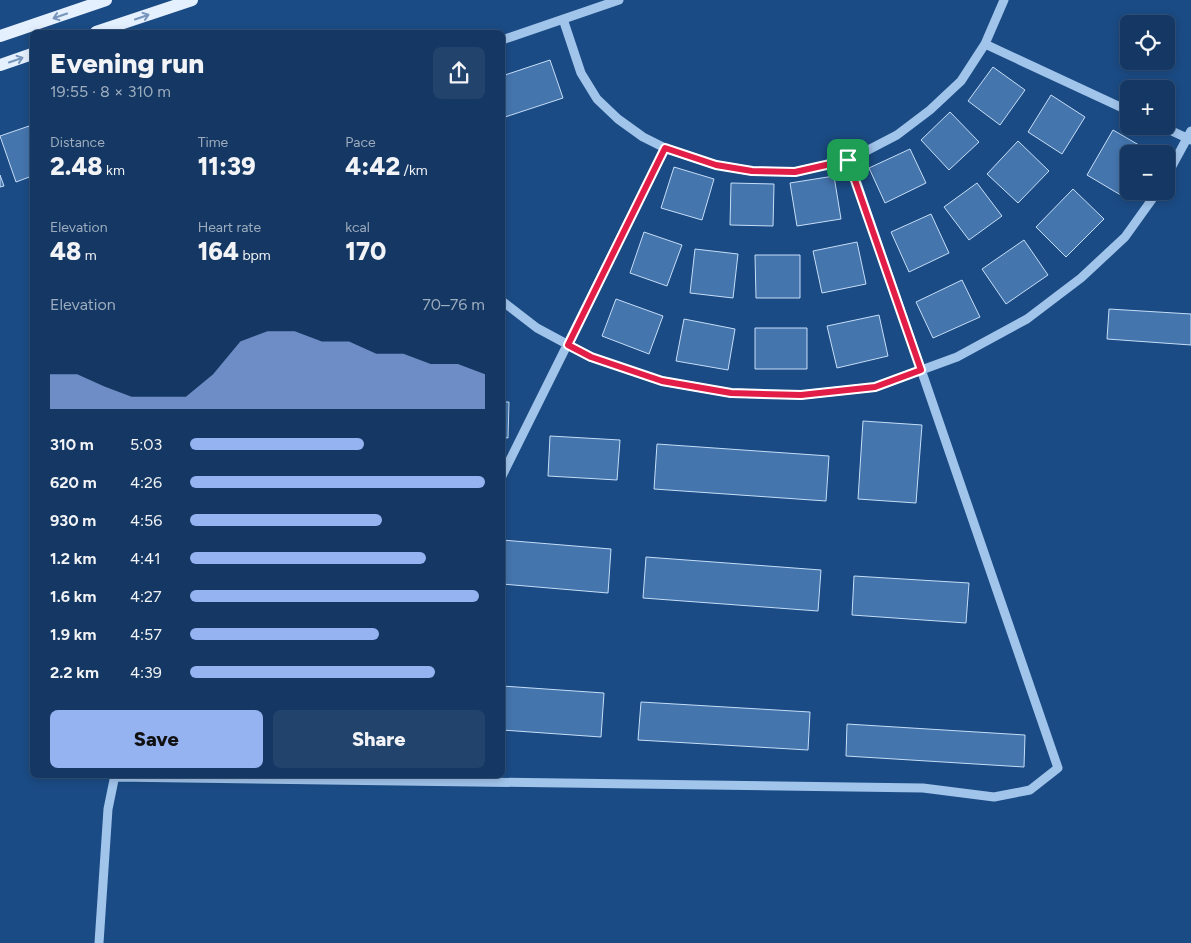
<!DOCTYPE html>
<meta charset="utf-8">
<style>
:root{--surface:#143863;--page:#21436c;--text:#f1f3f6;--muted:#9dacbe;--line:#335278;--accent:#95b2f1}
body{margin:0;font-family:Figtree,sans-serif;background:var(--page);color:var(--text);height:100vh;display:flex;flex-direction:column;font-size:19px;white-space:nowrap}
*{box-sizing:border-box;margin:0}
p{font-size:16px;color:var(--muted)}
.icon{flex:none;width:28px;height:28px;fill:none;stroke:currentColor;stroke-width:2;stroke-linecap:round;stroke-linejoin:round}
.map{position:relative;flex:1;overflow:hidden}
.drawer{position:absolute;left:30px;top:30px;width:475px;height:748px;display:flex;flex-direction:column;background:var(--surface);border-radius:8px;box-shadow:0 2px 8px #0003,0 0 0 1px var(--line)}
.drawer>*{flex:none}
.controls{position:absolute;left:1120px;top:15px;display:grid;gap:10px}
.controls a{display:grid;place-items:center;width:55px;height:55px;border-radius:8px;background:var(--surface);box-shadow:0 2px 8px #0003,0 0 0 1px var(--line);font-size:25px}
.pin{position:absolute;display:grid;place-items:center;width:42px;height:42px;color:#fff;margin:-21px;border-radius:10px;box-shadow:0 2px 8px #0006}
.round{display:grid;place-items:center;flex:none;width:52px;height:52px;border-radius:8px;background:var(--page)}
.summary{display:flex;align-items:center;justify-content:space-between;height:85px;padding:0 20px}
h1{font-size:28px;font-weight:800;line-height:38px}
.stats{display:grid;grid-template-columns:repeat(3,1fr);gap:8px;height:85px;padding:5px 20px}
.stats div{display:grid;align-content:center}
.stats b{font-size:25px;font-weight:800}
.stats small{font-size:14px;font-weight:400}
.stats p{font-size:14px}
.chart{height:140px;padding:10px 20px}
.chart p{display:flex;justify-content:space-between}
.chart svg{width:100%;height:90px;margin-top:5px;fill:var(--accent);opacity:.7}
.action{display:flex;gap:10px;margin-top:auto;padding:10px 20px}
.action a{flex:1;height:58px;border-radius:8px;background:var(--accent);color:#111;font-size:20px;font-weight:800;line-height:58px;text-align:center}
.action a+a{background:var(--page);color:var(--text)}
ul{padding:0 20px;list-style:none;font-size:16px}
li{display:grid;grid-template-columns:80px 60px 1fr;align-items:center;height:38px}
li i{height:12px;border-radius:6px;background:var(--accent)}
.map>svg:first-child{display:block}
.building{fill:#4475ad;stroke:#c6def8}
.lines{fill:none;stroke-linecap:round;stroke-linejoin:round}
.minor{stroke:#a1c4eb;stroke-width:9}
.major{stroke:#e5f0ff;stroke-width:12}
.oneway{stroke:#7695bb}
.route-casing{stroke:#fff;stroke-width:10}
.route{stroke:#e11d48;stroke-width:6}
</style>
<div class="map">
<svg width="1191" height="943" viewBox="0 0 1191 943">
<rect width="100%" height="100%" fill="#1b4b84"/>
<!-- building -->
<path class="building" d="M550 60 563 98 502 118V76Z
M993 67 1025 90 1000 125 968 101Z
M1051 95 1085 117 1062 154 1028 132Z
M950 112 979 142 949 170 921 140Z
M32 125V176L16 182 0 136Z
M1113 130 1151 152 1150 154H1129V190L1124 197 1087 175Z
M1018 141 1049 171 1018 203 987 174Z
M910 149 926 183 885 203 869 168Z
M674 167 714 179 702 220 661 208Z
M0 175 4 186 0 187Z
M834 176 841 219 797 226 790 183Z
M731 183 774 184 773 226 730 225Z
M977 183 1002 216 969 240 944 207Z
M1073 189 1104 219 1066 257 1036 227Z
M931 214 949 253 909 272 891 232Z
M644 232 682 245 667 286 630 273Z
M1024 240 1048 275 1006 304 982 269Z
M857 242 866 284 822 293 813 251Z
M695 249 738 254 733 298 690 293Z
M755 255H800V298H756Z
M962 280 980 317 933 338 916 302Z
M616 299 663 316 649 354 602 336Z
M1109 309 1191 314V345L1107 339Z
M879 315 888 356 837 368 827 326Z
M684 319 735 329 728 370 676 361Z
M755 328H807V369H755Z
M502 402H509L508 438 502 437Z
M863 421 922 425 916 503 858 499Z
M550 436 620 440 617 480 548 476Z
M657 444 829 456 826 501 654 489Z
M502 540 611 549 608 593 502 584Z
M646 557 821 570 818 611 643 598Z
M854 576 969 583 966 623 852 615Z
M502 686 604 693 601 737 502 730Z
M641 702 810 712 808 750 638 740Z
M847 724 1025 735 1024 767 846 756Z"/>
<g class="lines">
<!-- minor -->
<path class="minor" d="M563 19 581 73 597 99 618 119 643 137 665 148 716 165 752 171 795 172 849 160 897 135 930 110 961 81 985 44 1004 0
M502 40 619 0
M985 44 1129 111
M1161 126 1191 140
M1166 177 1191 131
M502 301 537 328 591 357 662 381 731 393 801 395 875 387 957 357 1027 319 1081 278 1125 237 1158 191
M502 476 665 148
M115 777 923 788 994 797 1030 790 1058 768 849 160
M99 943 108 809 115 775"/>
<!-- major -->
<path class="major" d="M96 32 192 0
M0 36 106 0
M0 65 32 54"/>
</g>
<!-- one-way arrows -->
<defs><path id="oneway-shaft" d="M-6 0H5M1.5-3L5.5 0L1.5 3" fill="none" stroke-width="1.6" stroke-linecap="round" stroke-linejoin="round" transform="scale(1.25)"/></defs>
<g class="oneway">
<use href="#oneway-shaft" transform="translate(60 16) rotate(161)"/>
<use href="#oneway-shaft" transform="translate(142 17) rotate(-19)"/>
<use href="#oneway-shaft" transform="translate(16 60) rotate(-19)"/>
</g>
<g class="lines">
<!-- route casing -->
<g class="route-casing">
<path id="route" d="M665 148 716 165 752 171 795 172 848 160 921 370 875 387 801 395 731 393 662 381 591 357 568 345Z"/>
</g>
<!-- route -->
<use href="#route" class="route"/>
</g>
</svg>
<div class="controls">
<a><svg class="icon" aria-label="locate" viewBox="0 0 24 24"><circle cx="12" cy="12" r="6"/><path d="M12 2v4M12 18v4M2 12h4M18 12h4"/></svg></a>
<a>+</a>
<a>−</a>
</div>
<div class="pin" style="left:848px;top:160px;background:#1e9e55"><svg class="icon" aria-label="arrive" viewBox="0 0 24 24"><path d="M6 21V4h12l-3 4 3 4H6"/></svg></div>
<section class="drawer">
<div class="summary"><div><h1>Evening run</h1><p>19:55 · 8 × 310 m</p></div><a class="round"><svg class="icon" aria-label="share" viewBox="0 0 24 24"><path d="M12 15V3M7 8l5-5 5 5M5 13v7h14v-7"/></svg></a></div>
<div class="stats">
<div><p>Distance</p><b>2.48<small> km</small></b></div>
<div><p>Time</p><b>11:39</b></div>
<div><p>Pace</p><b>4:42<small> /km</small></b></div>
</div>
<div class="stats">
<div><p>Elevation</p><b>48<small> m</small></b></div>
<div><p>Heart rate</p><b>164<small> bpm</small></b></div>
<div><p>kcal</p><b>170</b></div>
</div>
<div class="chart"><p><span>Elevation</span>70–76 m</p>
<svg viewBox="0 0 160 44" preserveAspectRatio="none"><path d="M0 44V27L10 27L20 33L30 38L40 38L50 38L60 27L70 11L80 6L90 6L100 11L110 11L120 17L130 17L140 22L150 22L160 27V44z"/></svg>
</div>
<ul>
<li><b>310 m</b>5:03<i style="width:59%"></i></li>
<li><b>620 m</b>4:26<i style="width:100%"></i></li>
<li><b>930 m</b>4:56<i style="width:65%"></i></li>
<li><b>1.2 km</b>4:41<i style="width:80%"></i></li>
<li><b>1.6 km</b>4:27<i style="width:98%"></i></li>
<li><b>1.9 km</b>4:57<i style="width:64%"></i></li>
<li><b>2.2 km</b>4:39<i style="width:83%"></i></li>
</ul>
<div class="action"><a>Save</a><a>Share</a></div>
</section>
</div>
